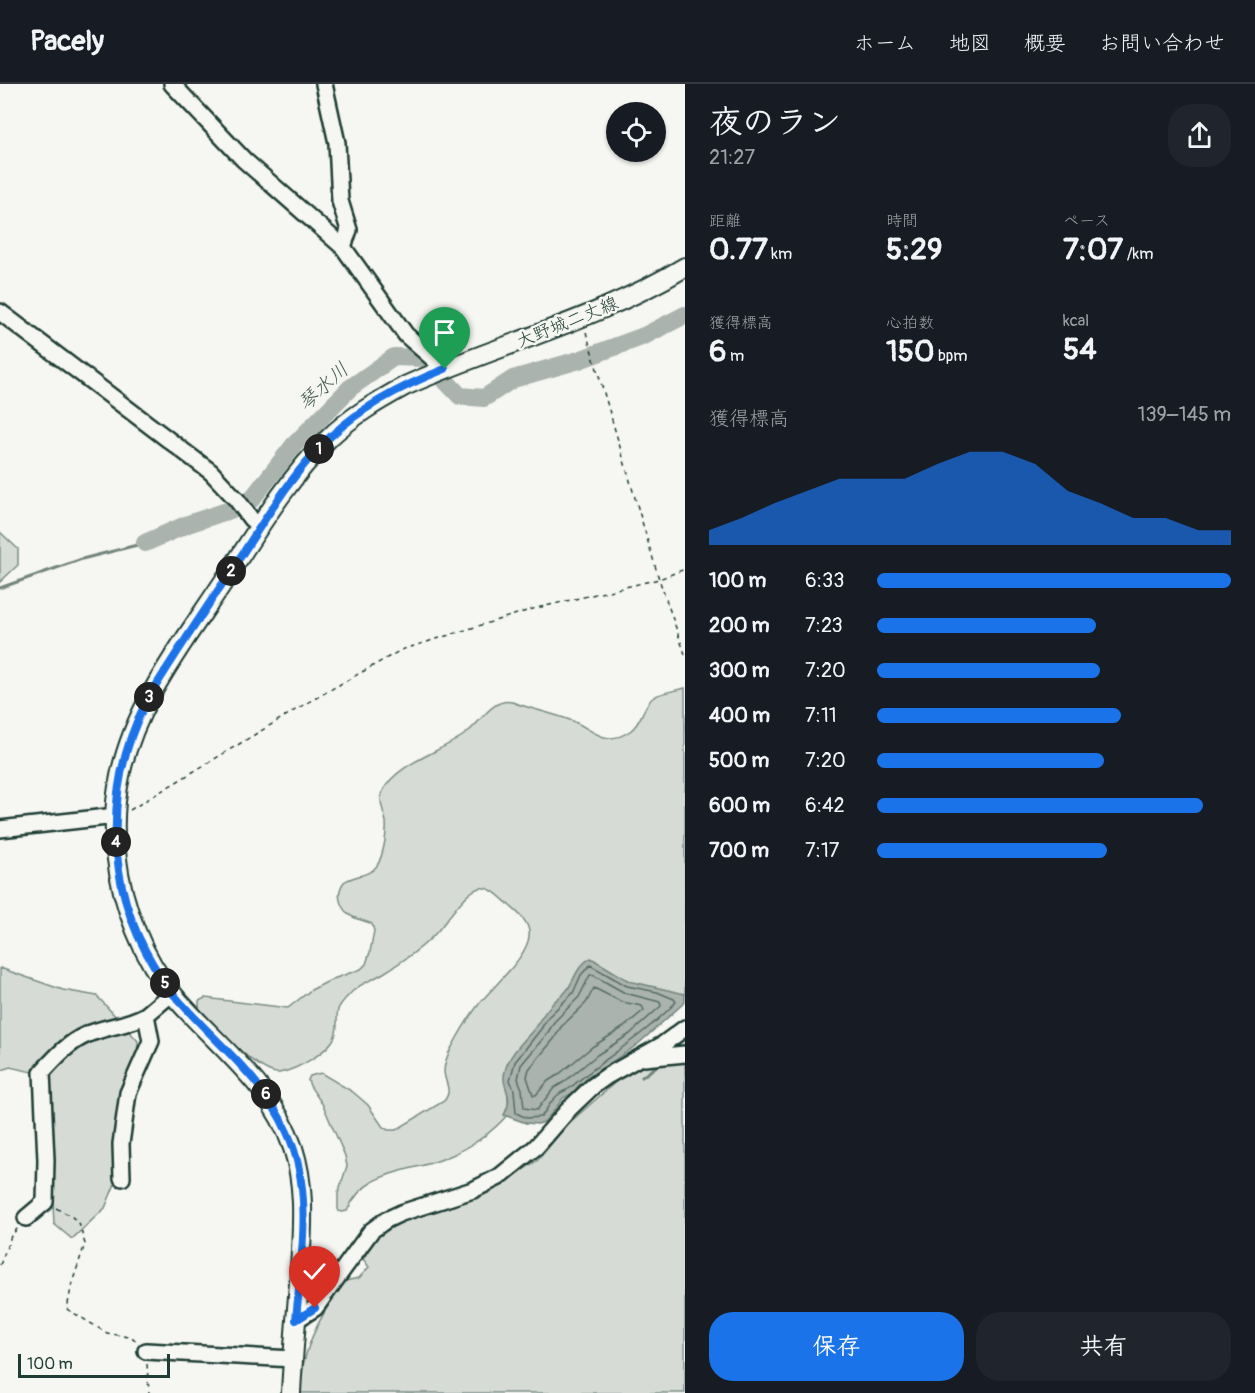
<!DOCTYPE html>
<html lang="ja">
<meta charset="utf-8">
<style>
:root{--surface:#171b24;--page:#20242c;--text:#f1f3f6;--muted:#9ea1a6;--line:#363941;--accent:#1a73e8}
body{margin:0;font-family:Pangolin,"Klee One",sans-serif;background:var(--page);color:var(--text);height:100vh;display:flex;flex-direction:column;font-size:22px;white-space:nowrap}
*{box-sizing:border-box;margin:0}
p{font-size:20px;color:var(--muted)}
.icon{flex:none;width:33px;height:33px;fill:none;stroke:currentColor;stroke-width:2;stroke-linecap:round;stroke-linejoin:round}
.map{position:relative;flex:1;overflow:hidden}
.side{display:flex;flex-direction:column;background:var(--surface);width:570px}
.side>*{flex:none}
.fabs{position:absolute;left:606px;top:18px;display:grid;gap:12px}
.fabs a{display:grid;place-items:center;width:60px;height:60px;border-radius:50%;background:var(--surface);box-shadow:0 2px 4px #0004;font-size:30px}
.scale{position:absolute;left:18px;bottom:15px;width:152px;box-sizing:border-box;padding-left:6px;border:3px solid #1f3d34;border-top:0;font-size:16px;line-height:21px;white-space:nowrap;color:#1f3d34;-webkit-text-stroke:4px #f6f6f2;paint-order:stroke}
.pin{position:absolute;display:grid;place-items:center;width:51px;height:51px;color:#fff;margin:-62px -26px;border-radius:50% 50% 50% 0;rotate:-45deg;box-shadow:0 0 6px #0007}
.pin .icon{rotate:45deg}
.km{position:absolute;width:30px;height:30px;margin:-15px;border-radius:50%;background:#222;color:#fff;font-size:16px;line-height:30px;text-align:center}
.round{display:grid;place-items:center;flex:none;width:63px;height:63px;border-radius:24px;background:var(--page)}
.head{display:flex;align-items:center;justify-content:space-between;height:102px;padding:0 24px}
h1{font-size:33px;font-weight:700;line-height:45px}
.stats{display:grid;grid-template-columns:repeat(3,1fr);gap:9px;height:102px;padding:6px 24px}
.stats div{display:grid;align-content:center}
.stats b{font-size:30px;font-weight:700}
.stats small{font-size:16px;font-weight:400}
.stats p{font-size:16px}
.chart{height:168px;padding:12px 24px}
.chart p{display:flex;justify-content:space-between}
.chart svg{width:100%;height:108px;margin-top:6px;fill:var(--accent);opacity:.7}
.button{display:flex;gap:12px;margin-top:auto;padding:12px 24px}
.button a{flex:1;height:69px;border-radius:24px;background:var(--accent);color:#fff;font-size:24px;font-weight:700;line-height:69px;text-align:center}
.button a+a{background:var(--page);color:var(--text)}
ul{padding:0 24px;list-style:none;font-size:20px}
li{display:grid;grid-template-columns:96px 72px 1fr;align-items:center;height:45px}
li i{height:15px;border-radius:8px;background:var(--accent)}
header{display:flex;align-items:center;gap:36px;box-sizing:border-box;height:84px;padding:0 30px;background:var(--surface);border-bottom:2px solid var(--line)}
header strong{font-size:28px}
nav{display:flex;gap:33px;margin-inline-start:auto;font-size:21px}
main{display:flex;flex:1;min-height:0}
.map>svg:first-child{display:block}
.green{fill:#d6dbd6;stroke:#7a8c85;stroke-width:1.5}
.water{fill:#aab3ae;stroke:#72847d;stroke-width:1.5}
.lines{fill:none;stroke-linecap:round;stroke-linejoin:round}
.shore{stroke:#576c65;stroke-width:1.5}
.stream{stroke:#72847d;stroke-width:3}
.river{stroke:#aab3ae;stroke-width:18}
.minor-casing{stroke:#1f3d34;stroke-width:20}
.major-casing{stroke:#1f3d34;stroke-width:22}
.path{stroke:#1f3d34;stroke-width:1.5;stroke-dasharray:4.5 4.5;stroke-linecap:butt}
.minor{stroke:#f6f6f2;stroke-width:15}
.major{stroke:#f6f6f2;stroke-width:18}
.route-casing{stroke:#fff;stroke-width:12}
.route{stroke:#1a73e8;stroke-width:8}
.labels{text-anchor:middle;stroke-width:5;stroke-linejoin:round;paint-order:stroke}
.street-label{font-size:18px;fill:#1f3d34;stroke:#f6f6f2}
.water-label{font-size:20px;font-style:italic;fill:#425a52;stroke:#f6f6f2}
</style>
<header>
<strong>Pacely</strong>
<nav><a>ホーム</a><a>地図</a><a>概要</a><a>お問い合わせ</a></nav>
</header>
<main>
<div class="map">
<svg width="685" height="1309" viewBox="0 0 685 1309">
<rect width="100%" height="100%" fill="#f6f6f2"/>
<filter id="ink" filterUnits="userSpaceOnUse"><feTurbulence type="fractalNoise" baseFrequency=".0167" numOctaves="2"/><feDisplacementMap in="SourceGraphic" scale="12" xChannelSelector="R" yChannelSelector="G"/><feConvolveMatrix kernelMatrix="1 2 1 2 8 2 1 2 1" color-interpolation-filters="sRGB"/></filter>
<g filter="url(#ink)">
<!-- green -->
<path class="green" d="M0 448 18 465V481L0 498Z
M685 604V912L507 999 509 1029C492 1049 470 1064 445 1074 408 1090 366 1084 347 1127L342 1128 338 1127V1109L347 1082 345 1072 323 1021 310 1002 308 996 310 992 321 989 353 1008 368 1021 383 1043 388 1046H396L444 1017C453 1006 445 1000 444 988 444 980 448 969 452 963 460 948 469 933 479 920 492 903 533 869 529 847 527 836 518 829 510 822 502 815 491 802 480 804 465 806 445 841 433 852 419 867 400 879 382 890 370 897 357 901 348 912 331 929 340 931 336 949 332 967 296 986 279 989 261 992 213 940 199 926V917L205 914 288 924 311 906 333 895 361 885 366 880 370 868 374 847 372 840C366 837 359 836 353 833 340 826 335 810 344 798 353 792 365 792 373 786 383 779 387 749 386 738 384 727 378 718 383 707 397 679 441 668 465 650 481 639 491 614 512 618 531 625 551 629 570 636 591 643 604 665 630 647 643 638 642 621 654 613 662 608 675 607 685 604Z
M0 884 63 906 97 912 138 957 131 1049 124 1078 105 1124 72 1155 54 1140 50 1061 37 989 10 983 0 987Z
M685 955V1309H301C299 1269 322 1228 345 1197L359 1194 369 1183 363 1175 377 1152 413 1132 460 1117 505 1098 538 1076 568 1040 619 995Z"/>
<!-- water -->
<path class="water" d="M591 874 629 897 685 910V918L637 961 598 987 578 1002 573 1009 563 1014 553 1028 544 1038 538 1040 526 1039 504 1031C516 1008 500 1006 505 987 509 970 523 958 534 945 540 936 545 927 553 919 557 914 563 912 567 906 576 894 576 882 591 874Z"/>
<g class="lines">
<!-- shore -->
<path class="shore" d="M590 881 627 902 657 908 674 915 676 918C644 952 604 974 570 1004 566 1007 561 1007 558 1011 550 1017 547 1026 541 1033L527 1034 516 1029 514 1006 510 996 515 978 541 945 548 933 573 909 581 891Z
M590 891H593L625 909 660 918 661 922 630 950 597 971 564 998 554 1004 537 1026 524 1024 522 1005 518 995 521 981 547 950 554 938 579 913Z
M594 904 622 918 642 922 644 926 624 943 592 963 558 991 548 997 536 1011H533L527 993 529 985 554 955 561 943 586 919Z"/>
<!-- stream -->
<path class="stream" d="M0 504 82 475 145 459
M642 993 662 978"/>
<!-- river -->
<path class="river" d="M145 459 188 440 236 424 251 416 294 361 350 304 394 273 424 274 460 312 484 314 513 295 579 276 644 252 685 231"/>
<!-- minor casing -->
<g class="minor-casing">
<path id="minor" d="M172 0 244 76 343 163 406 251 445 285
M324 0 337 59 340 117 349 146 343 163
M0 228 211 388 237 416 251 435 260 443
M0 745 116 732
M644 974 685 970
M122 1094 121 1060 128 1009 151 957 146 931 172 909
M26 1134 45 1118 46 1076 42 988C55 974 68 959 86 951 106 942 127 942 146 931
M296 1236 315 1224 371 1147 386 1136 401 1129 473 1106 499 1093 536 1063 570 1024 593 1002 607 992 662 961 685 944
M146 1267 293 1275"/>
</g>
<!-- major casing -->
<g class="major-casing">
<path id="major" d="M291 1309C293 1268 297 1227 300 1186 302 1144 306 1104 293 1064 272 1000 217 962 175 913 159 894 145 870 136 847 116 799 109 744 120 692 135 619 184 558 224 497 256 448 287 396 328 355 350 333 378 317 405 302 497 261 598 236 685 183"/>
</g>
<!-- path -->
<path class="path" d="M586 248 659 495 685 570
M130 726 307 619 401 566 533 525 659 495 685 485
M56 1124 71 1132 79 1139 85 1160 72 1199 67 1225 107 1249 133 1254 137 1258
M0 1181 11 1152 18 1144
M147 1280 149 1309"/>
<!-- minor -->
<use href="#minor" class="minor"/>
<!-- major -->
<use href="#major" class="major"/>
</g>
</g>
<g class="lines" filter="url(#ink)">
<!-- route casing -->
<g class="route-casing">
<path id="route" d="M315 1224 296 1236C301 1175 314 1106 287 1048 262 992 213 957 175 912 167 903 161 892 154 882 105 802 104 701 146 618 176 568 209 520 241 472 268 431 295 385 331 352 364 321 404 301 445 285"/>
</g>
<!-- route -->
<use href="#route" class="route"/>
</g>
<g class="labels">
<!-- street labels -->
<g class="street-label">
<text transform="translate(567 238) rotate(-22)" y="6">大野城二丈線</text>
</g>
<!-- water labels -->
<g class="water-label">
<text transform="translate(323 302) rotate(-42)" y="7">琴水川</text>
</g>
</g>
</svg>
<div class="fabs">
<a><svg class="icon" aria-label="locate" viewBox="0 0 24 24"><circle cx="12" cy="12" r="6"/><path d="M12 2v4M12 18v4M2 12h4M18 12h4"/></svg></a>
</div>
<div class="scale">100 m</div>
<div class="pin" style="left:445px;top:285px;background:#1e9e55"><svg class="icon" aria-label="arrive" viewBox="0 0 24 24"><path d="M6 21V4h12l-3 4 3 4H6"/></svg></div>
<div class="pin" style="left:315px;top:1224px;background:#d93025"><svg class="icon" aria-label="check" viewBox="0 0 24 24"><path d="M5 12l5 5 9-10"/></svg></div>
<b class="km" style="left:319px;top:365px">1</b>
<b class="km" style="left:231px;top:487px">2</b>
<b class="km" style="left:149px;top:613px">3</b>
<b class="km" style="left:116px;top:758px">4</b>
<b class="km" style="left:165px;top:899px">5</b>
<b class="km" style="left:266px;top:1010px">6</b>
</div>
<section class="side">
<div class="head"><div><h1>夜のラン</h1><p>21:27</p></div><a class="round"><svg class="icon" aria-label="share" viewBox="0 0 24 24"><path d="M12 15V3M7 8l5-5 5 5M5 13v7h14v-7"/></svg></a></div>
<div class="stats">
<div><p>距離</p><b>0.77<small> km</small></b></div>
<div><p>時間</p><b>5:29</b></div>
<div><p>ペース</p><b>7:07<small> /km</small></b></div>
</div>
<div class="stats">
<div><p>獲得標高</p><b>6<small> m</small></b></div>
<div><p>心拍数</p><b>150<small> bpm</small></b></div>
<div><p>kcal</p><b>54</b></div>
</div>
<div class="chart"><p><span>獲得標高</span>139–145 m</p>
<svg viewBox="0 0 160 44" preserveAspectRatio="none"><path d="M0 44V38L10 33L20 27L30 22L40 17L50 17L60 17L70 11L80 6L90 6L100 11L110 22L120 27L130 33L140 33L150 38L160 38V44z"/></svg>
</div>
<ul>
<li><b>100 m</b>6:33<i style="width:100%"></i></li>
<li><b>200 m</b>7:23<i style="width:62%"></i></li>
<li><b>300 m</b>7:20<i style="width:63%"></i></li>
<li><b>400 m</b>7:11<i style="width:69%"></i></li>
<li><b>500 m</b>7:20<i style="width:64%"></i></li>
<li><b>600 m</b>6:42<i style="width:92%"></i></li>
<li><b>700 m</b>7:17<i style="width:65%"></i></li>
</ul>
<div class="button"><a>保存</a><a>共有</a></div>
</section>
</main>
